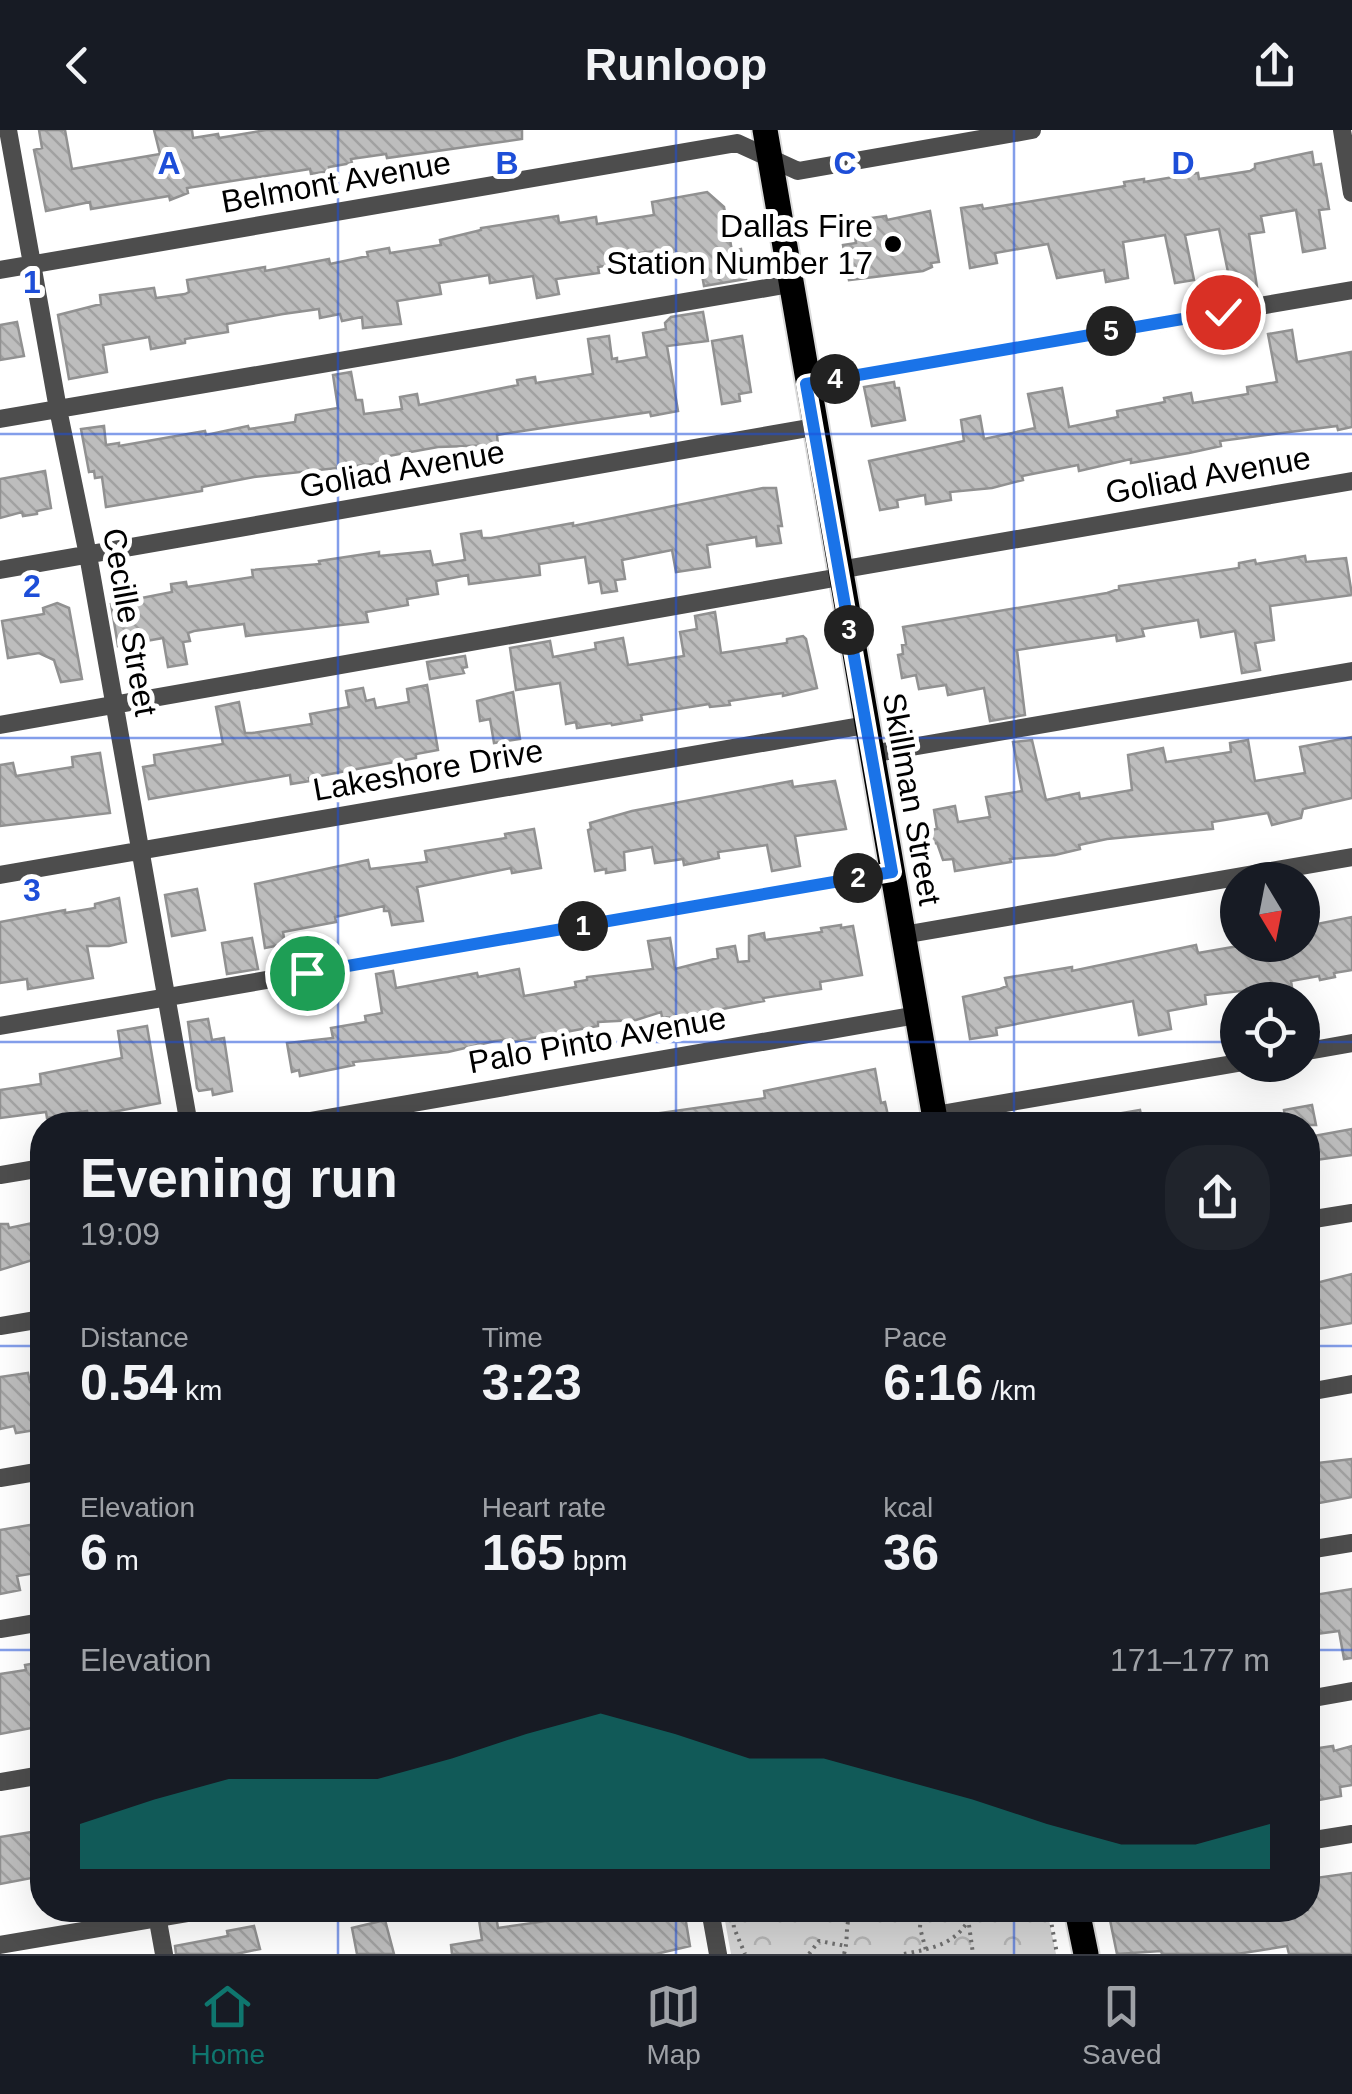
<!DOCTYPE html>
<meta charset="utf-8">
<style>
:root{--surface:#171b24;--page:#20242c;--text:#f1f3f6;--muted:#9ea1a6;--line:#363941;--accent:#0f766e}
body{margin:0;font-family:Helvetica,sans-serif;background:var(--page);color:var(--text);height:100vh;display:flex;flex-direction:column;font-size:38px;white-space:nowrap}
*{box-sizing:border-box;margin:0}
p{font-size:32px;color:var(--muted)}
.icon{flex:none;width:55px;height:55px;fill:none;stroke:currentColor;stroke-width:2;stroke-linecap:round;stroke-linejoin:round}
.map{position:relative;flex:1;overflow:hidden}
.drawer{position:absolute;left:30px;top:982px;width:1290px;height:810px;display:flex;flex-direction:column;background:var(--surface);border-radius:40px;box-shadow:0 10px 40px #0002}
.drawer>*{flex:none}
.needle{width:65px;rotate:170deg}
.buttons{position:absolute;left:1220px;top:732px;display:grid;gap:20px}
.buttons a{display:grid;place-items:center;width:100px;height:100px;border-radius:50%;background:var(--surface);box-shadow:0 10px 40px #0002;font-size:50px}
.pin{position:absolute;display:grid;place-items:center;width:85px;height:85px;color:#fff;margin:-42px;border:5px solid #fff;border-radius:50%;box-shadow:0 2px 10px #0007}
.km{position:absolute;width:50px;height:50px;margin:-25px;border-radius:50%;background:#222;color:#fff;font-size:28px;line-height:50px;text-align:center}
.round{display:grid;place-items:center;flex:none;width:105px;height:105px;border-radius:40px;background:var(--page)}
.overview{display:flex;align-items:center;justify-content:space-between;height:170px;padding:0 50px}
h1{font-size:55px;font-weight:800;line-height:75px}
.metrics{display:grid;grid-template-columns:repeat(3,1fr);gap:15px;height:170px;padding:10px 50px}
.metrics div{display:grid;align-content:center}
.metrics b{font-size:50px;font-weight:800}
.metrics small{font-size:28px;font-weight:400}
.metrics p{font-size:28px}
.chart{height:280px;padding:20px 50px}
.chart p{display:flex;justify-content:space-between}
.chart svg{width:100%;height:180px;margin-top:10px;fill:var(--accent);opacity:.7}
header{display:flex;justify-content:space-between;align-items:center;height:130px;padding:0 50px;background:var(--surface);font-size:45px;font-weight:800}
.tab-bar{display:flex;justify-content:space-around;align-items:center;height:140px;border-top:2px solid var(--line);background:var(--surface);font-size:28px;color:var(--muted)}
.tab-bar a{display:grid;justify-items:center;gap:5px}
.tab-bar .selected{color:var(--accent)}
.map>svg:first-child{display:block}
.park{fill:url(#park-crowns)}
.building{fill:url(#building-back-hatch);stroke:#919191;stroke-width:2.5}
.lines{fill:none;stroke-linecap:round;stroke-linejoin:round}
.major-casing{stroke:#dbdbdb;stroke-width:29}
.path{stroke:#6f6f6f;stroke-width:4;stroke-dasharray:2.5 5;stroke-linecap:butt}
.minor{stroke:#4d4d4d;stroke-width:18}
.major{stroke:#000;stroke-width:25}
.route-casing{stroke:#fff;stroke-width:20}
.route{stroke:#1a73e8;stroke-width:12}
.grid{fill:none;stroke:#1d4ed8;stroke-width:2.5;stroke-opacity:0.55}
.poi-dot{fill:#000;stroke:#fff;stroke-width:4}
.labels{text-anchor:middle;stroke-width:10;stroke-linejoin:round;paint-order:stroke}
.street-label{font-size:32px;fill:#000;stroke:#fff}
.poi-label{font-size:32px;fill:#000;stroke:#fff;text-anchor:end}
.grid-label{font-size:32px;text-anchor:middle;font-weight:bold;fill:#1d4ed8;stroke:#fff;stroke-width:10;stroke-linejoin:round;paint-order:stroke}
</style>
<header><svg class="icon" aria-label="back" viewBox="0 0 24 24"><path d="M15 5l-7 7 7 7"/></svg>Runloop<svg class="icon" aria-label="share" viewBox="0 0 24 24"><path d="M12 15V3M7 8l5-5 5 5M5 13v7h14v-7"/></svg></header>
<div class="map">
<svg width="1352" height="1824" viewBox="0 0 1352 1824">
<defs>
<pattern id="park-crowns" width="20" height="18" patternUnits="userSpaceOnUse" patternTransform="scale(2.5)"><rect width="20" height="18" fill="#d4d4d4"/><path d="M2 6a3 3 0 1 1 6 0M12 15a3 3 0 1 1 6 0" fill="none" stroke="#b4b4b4"/></pattern>
<pattern id="building-back-hatch" width="6" height="6" patternUnits="userSpaceOnUse" patternTransform="scale(2.5)"><rect width="6" height="6" fill="#bdbdbd"/><path d="M-1 5l2 2M0 0l6 6M5-1l2 2" fill="none" stroke="#a1a1a1"/></pattern>
</defs>
<rect width="100%" height="100%" fill="#fff"/>
<!-- park -->
<path class="park" d="M723 1780H1047L1056 1824H731Z"/>
<!-- building -->
<path class="building" d="M39 0H65L72 39 160 24 154 0H192L193 8 218 4 219 8 266 0H522V9L387 28 386 24 351 29 352 33 329 37 330 41 311 44 310 39 187 58 188 63 170 70 169 66 91 79 90 72 46 81 34 20 42 18Z
M1312 22 1314 35 1321 34 1329 79 1319 80 1325 118 1303 122 1296 80 1261 86 1264 102 1249 104 1257 157 1232 161 1219 99 1185 105 1194 150 1175 153 1165 105 1123 112 1128 148 1106 152 1104 140 1057 148 1048 114 995 123 997 133 970 138 961 78 982 75 983 79 1125 56 1124 52 1144 49V52L1198 43 1199 49 1250 41 1255 38V34Z
M707 62 724 77 732 121 741 119 746 149 704 156 701 139 664 146 660 120 628 125 629 132 598 137 599 143 556 149 559 164 537 168 533 146 490 153 489 145 439 153 441 164 397 171 401 194 363 198 362 187 342 191 340 184 320 188 319 179 283 184 227 194 228 202 185 209V213L151 219 149 207 103 215 107 242 69 249 58 185 101 174 100 165 154 158 156 168 185 164 189 162 187 150 265 137V141L329 129 330 134 368 126 367 122 389 118 390 123 441 115 440 110 481 100V98L558 86 559 93 596 87 597 94 654 85 652 72Z
M930 81 939 132 931 133 932 137 923 141 849 150 843 115 856 113 853 94 871 91V88L886 86 887 90Z
M703 182 708 211 667 216 678 281 651 286 650 282 509 303 497 305 498 315 438 317 383 327 384 333 254 347 212 355 202 357V361L106 377 102 347 95 348 94 341 89 342 81 299 104 296 106 315 119 313V316L205 301 206 305 248 296 249 299 295 292 296 285 338 278 333 245 351 242 356 270H362L364 284 402 279 400 267 417 264 419 275 518 255 517 250 535 247 536 253 593 244 588 209 609 206 612 229 617 228V232L647 227 643 203 666 199 665 193 671 187Z
M17 192 24 226 0 230V195Z
M1292 200 1297 232 1351 222 1352 297 1338 300 1337 296 1220 311 1221 316 1189 323 1131 333V329L1079 341 1078 335 1022 346 1023 350 992 358 950 362 951 370 926 374 925 365 897 370 898 377 880 380 869 331 964 311 961 290 980 286 984 309 1035 298 1028 264 1062 258 1069 297 1118 287 1117 281 1165 272 1164 268 1191 263 1193 273 1248 264 1247 257 1277 252 1268 204Z
M742 206 751 262 739 264 740 271 722 274 712 211Z
M894 252 895 258H899L905 290 872 296 864 257Z
M45 341 51 378 37 381V384L23 386 22 382 0 388V349Z
M763 358H776L782 396H778L781 413 757 416 756 407 707 415 710 437 676 442 672 420 622 430 625 449 615 450 617 461 602 463 600 451 589 453 585 427 539 434 540 445 469 454 468 445 436 451 438 464 407 469 408 475 366 482 368 492 246 506 244 494 194 501 188 503 190 511 183 512 187 534 168 537 163 508 118 516 111 474 172 462 171 454 186 452 187 457 253 447 252 440 320 434 319 431 379 422V426L430 421 433 435 465 430 461 404 481 401 482 408H491L573 393V396Z
M1305 426 1306 432 1346 428 1352 465 1270 476 1274 510 1255 513 1260 540 1242 543 1235 501 1201 507 1198 490 1142 499 1144 506 1117 511 1116 505 1017 520 1025 585 990 591 984 558 948 565 946 555 919 559 916 545 902 548 898 525 903 524 902 515 906 514 903 497 1107 463 1119 459V456L1239 438V433L1255 430 1256 434Z
M57 473 69 478 82 549 61 552 54 530 39 523 8 528 2 491 44 484 43 478Z
M715 482 721 523 787 513V509L803 506 806 509 817 558 783 566V563L729 571 730 575 710 577 709 574 641 585 642 590 612 595 611 593 577 598 576 592 566 594 560 553 516 560 510 518 550 511 553 527 596 519 595 513 623 508 628 535 684 526 680 502 697 499 695 486Z
M465 526 467 537 462 538 464 543 430 549 427 532Z
M427 555 438 620 416 624V628L309 648 310 651 291 654 290 645 149 669 143 637 155 635 154 625 223 614 216 577 239 572 245 603H252L312 594 310 584 349 577 346 561 363 558 366 571 374 569 376 578 409 572 407 559Z
M513 562 520 609 494 613 490 589 480 591 477 571Z
M1352 607V668L1303 679 1301 688 1272 695 1268 683 1212 692 1213 699 1107 709 1079 715 1080 719 1055 725 1010 729 1011 732 955 741 953 729 943 730 937 713 932 714 930 700 937 699 934 680 955 676 958 692 990 687 986 667 1022 661 1013 612 1032 610 1046 670 1079 663 1080 669 1132 660 1128 625 1163 618 1166 632 1231 622 1230 613 1248 610 1255 651 1305 643 1300 617Z
M100 623 110 683 0 696V635L13 633 16 646 73 637 72 627Z
M792 651 793 657 835 651 846 699 795 706 800 736 772 741 767 715 718 722 719 728 684 735 683 729 655 733 652 717 624 722 625 740 606 743V739L595 741 588 700 591 699 590 693 632 681Z
M534 699 541 738 512 743 511 738 417 757 423 791 392 795 389 781H384V776L335 787 336 792 283 802 285 814 265 818 255 754 368 730 370 739 427 732 425 721 506 708 505 704Z
M197 759 205 800 172 806 165 765Z
M119 768 126 812 109 816H87L93 848 28 859 27 849 0 853V792L65 780V783L95 778V774Z
M1352 787V840L1334 843 1335 847 1320 850 1319 846 1291 851 1294 870H1260L1258 859 1205 865 1206 874 1168 881 1171 899 1139 905 1133 871 996 898 997 905 970 909 963 867 1000 859 1007 856 1005 848 1072 837V841L1196 815 1198 823 1244 815H1302V797Z
M841 795V798L853 796 862 845 820 852 821 859 763 868 764 871 676 888 662 887 661 882 636 890 598 892V896L512 912V909L495 911 448 922 353 932 354 935 300 946 299 940 292 942 287 913 333 908 331 898 366 892 365 886 382 883 376 844 393 841 396 858 477 843 478 847 519 839 524 866 576 857 575 852 587 850V847L653 839 648 811 670 808 675 839 718 828 717 819 735 816 738 832 749 831V806L764 803 765 810 822 802 821 798Z
M252 808 258 839 227 844 222 813Z
M208 889 212 910 224 908 232 961 213 965 212 959 199 961 197 958 188 892Z
M147 896 160 973 97 985H88L87 981 47 988 46 982 0 988V960L41 954 40 944 122 928 118 901Z
M875 939 881 973 885 972 889 990 866 995H633L632 987 765 968 764 961Z
M1312 975 1316 995H1286L1284 980Z
M1140 980 1143 995H1099V987Z
M1352 999V1025L1308 1031V1007Z
M42 1091V1127L0 1140V1094H8L9 1098Z
M1352 1144V1193L1312 1200 1308 1155Z
M28 1243 30 1252 42 1250V1299L16 1303 14 1296 0 1299V1247Z
M1352 1329V1367L1308 1375V1334Z
M42 1393V1442L17 1446 20 1460 0 1464V1400Z
M1352 1459V1528L1344 1529 1339 1501 1308 1505V1466Z
M42 1532V1596L0 1604V1544L26 1540 25 1535Z
M1333 1616 1334 1621 1352 1616V1655L1340 1657 1341 1666 1308 1672V1631L1314 1630 1312 1619Z
M38 1701 42 1746 0 1754V1707Z
M1352 1743V1824H1289L1287 1816 1237 1824H1162L1161 1821 1117 1824 1110 1790 1168 1780 1169 1787 1207 1780H1308V1749Z
M495 1780 498 1798 567 1788 566 1780H594L602 1787 643 1780H684L690 1816 656 1824H452L451 1815 482 1810 478 1783Z
M385 1790 394 1824H357L352 1798Z
M254 1796 260 1819 236 1824H176L175 1816 228 1806 227 1801Z"/>
<g class="lines">
<!-- major casing -->
<g class="major-casing">
<path id="major" d="M765 0 936 995
M1077 1780 1086 1824"/>
</g>
<!-- path -->
<path class="path" d="M732 1780 734 1798 745 1824
M921 1780 920 1798 927 1824
M1049 1780 1057 1824
M969 1795 973 1824
M809 1824 819 1811 846 1816
M844 1824C849 1808 844 1796 852 1780
M904 1824C935 1818 961 1813 973 1780"/>
<!-- minor -->
<path class="minor" d="M8 0 58 279 88 425 189 995
M1342 0 1352 63
M0 140 737 13 798 41 1032 0
M806 254 1352 160
M0 289 790 154
M0 440 814 297
M839 440 1352 351
M0 595 840 447
M871 624 1352 541
M0 745 866 595
M903 805 1352 727
M0 896 892 742
M1302 922 1352 913
M935 985 1238 933
M287 995 917 885
M0 1045 42 1038
M1308 1090 1352 1083
M0 1196 42 1189
M1308 1262 1352 1254
M0 1348 42 1341
M1308 1420 1352 1413
M0 1499 42 1492
M1308 1569 1352 1561
M0 1652 42 1645
M1308 1711 1352 1704
M156 1780 164 1824
M710 1780 718 1824
M0 1815 206 1780"/>
<!-- major -->
<use href="#major" class="major"/>
</g>
<g class="lines">
<!-- route casing -->
<g class="route-casing">
<path id="route" d="M307 843 892 742 806 254 1223 182"/>
</g>
<!-- route -->
<use href="#route" class="route"/>
</g>
<!-- grid -->
<path class="grid" d="M338 0V995M676 0V995M1014 0V995M0 304H1352M0 608H1352M0 912H1238M1302 912H1352M0 1216H42M1308 1216H1352M0 1520H42M1308 1520H1352M338 1780V1824M676 1780V1824M1014 1780V1824"/>
<!-- markers -->
<circle class="poi-dot" cx="893" cy="114" r="10"/>
<g class="labels">
<!-- street labels -->
<g class="street-label">
<text transform="translate(336 52) rotate(-10)" y="11">Belmont Avenue</text>
<text transform="translate(402 339) rotate(-10)" y="11">Goliad Avenue</text>
<text transform="translate(1208 345) rotate(-10)" y="11">Goliad Avenue</text>
<text transform="translate(130 492) rotate(80)" y="11">Cecille Street</text>
<text transform="translate(428 640) rotate(-10)" y="11">Lakeshore Drive</text>
<text transform="translate(912 669) rotate(80)" y="11">Skillman Street</text>
<text transform="translate(597 910) rotate(-10)" y="11">Palo Pinto Avenue</text>
</g>
<!-- poi labels -->
<g class="poi-label">
<text x="873" y="107">Dallas Fire<tspan x="873" dy="37">Station Number 17</tspan></text>
</g>
</g>
<g class="grid-label">
<text x="169" y="44">A</text>
<text x="507" y="44">B</text>
<text x="845" y="44">C</text>
<text x="1183" y="44">D</text>
<text x="32" y="163">1</text>
<text x="32" y="467">2</text>
<text x="32" y="771">3</text>
</g>
</svg>
<div class="buttons">
<a><svg class="needle" viewBox="-14 -14 28 28"><path d="M0-13l5 13h-10z" fill="#e53935"/><path d="M0 13l5-13h-10z" fill="#9ea1a6"/></svg></a>
<a><svg class="icon" aria-label="locate" viewBox="0 0 24 24"><circle cx="12" cy="12" r="6"/><path d="M12 2v4M12 18v4M2 12h4M18 12h4"/></svg></a>
</div>
<div class="pin" style="left:307px;top:843px;background:#1e9e55"><svg class="icon" aria-label="arrive" viewBox="0 0 24 24"><path d="M6 21V4h12l-3 4 3 4H6"/></svg></div>
<div class="pin" style="left:1223px;top:182px;background:#d93025"><svg class="icon" aria-label="check" viewBox="0 0 24 24"><path d="M5 12l5 5 9-10"/></svg></div>
<b class="km" style="left:583px;top:796px">1</b>
<b class="km" style="left:858px;top:748px">2</b>
<b class="km" style="left:849px;top:500px">3</b>
<b class="km" style="left:835px;top:249px">4</b>
<b class="km" style="left:1111px;top:201px">5</b>
<section class="drawer">
<div class="overview"><div><h1>Evening run</h1><p>19:09</p></div><a class="round"><svg class="icon" aria-label="share" viewBox="0 0 24 24"><path d="M12 15V3M7 8l5-5 5 5M5 13v7h14v-7"/></svg></a></div>
<div class="metrics">
<div><p>Distance</p><b>0.54<small> km</small></b></div>
<div><p>Time</p><b>3:23</b></div>
<div><p>Pace</p><b>6:16<small> /km</small></b></div>
</div>
<div class="metrics">
<div><p>Elevation</p><b>6<small> m</small></b></div>
<div><p>Heart rate</p><b>165<small> bpm</small></b></div>
<div><p>kcal</p><b>36</b></div>
</div>
<div class="chart"><p><span>Elevation</span>171–177 m</p>
<svg viewBox="0 0 160 44" preserveAspectRatio="none"><path d="M0 44V33L10 27L20 22L30 22L40 22L50 17L60 11L70 6L80 11L90 17L100 17L110 22L120 27L130 33L140 38L150 38L160 33V44z"/></svg>
</div>
</section>
</div>
<nav class="tab-bar">
<a class="selected"><svg class="icon" aria-label="home" viewBox="0 0 24 24"><path d="M3 11l9-7 9 7M6 9v11h12V9"/></svg>Home</a>
<a><svg class="icon" aria-label="map" viewBox="0 0 24 24"><path d="M3 6l6-2 6 2 6-2v14l-6 2-6-2-6 2zM9 4v14M15 6v14"/></svg>Map</a>
<a><svg class="icon" aria-label="saved" viewBox="0 0 24 24"><path d="M7 4h10v16l-5-4-5 4z"/></svg>Saved</a>
</nav>
